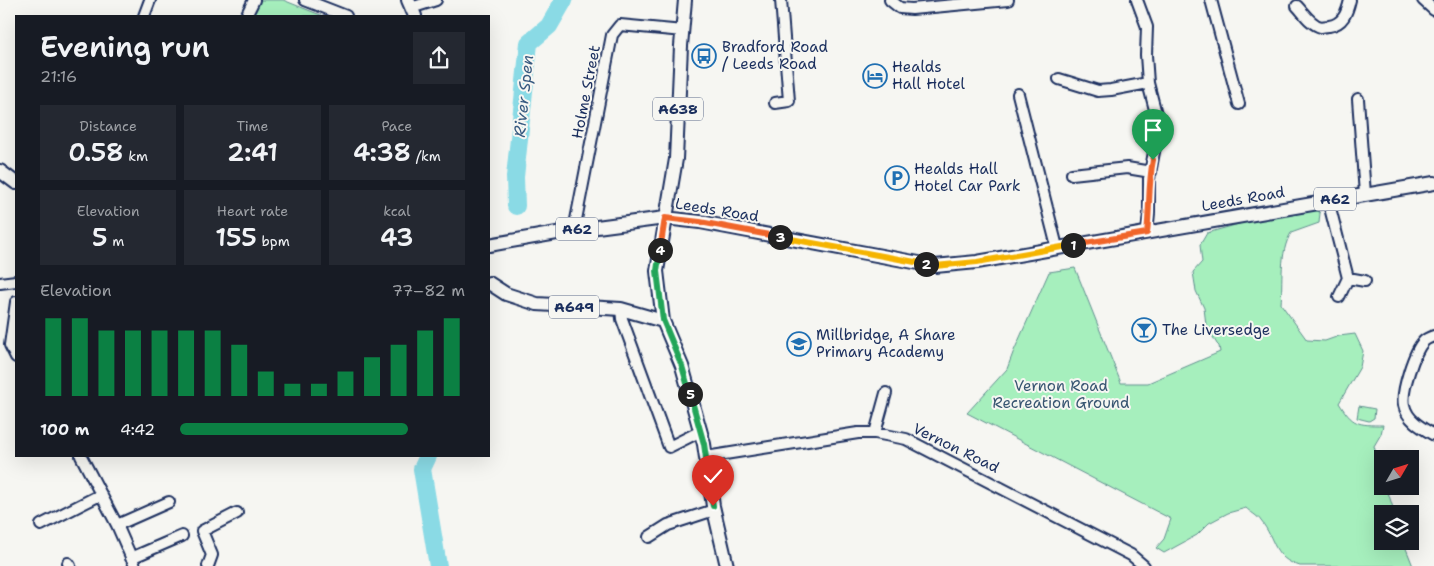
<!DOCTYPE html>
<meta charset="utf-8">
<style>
:root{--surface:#171b24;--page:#242831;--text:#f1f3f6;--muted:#9ea1a6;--accent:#0b8043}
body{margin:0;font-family:"Shantell Sans",sans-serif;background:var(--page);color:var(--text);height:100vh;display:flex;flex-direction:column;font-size:19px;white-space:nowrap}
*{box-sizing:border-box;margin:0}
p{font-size:16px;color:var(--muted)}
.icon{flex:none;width:28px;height:28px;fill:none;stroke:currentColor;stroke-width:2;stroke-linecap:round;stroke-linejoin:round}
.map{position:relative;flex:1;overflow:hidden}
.details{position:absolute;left:15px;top:15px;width:475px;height:442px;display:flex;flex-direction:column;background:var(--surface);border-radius:0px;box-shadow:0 5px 20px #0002}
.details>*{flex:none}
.needle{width:32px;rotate:51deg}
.buttons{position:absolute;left:1374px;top:450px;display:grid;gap:10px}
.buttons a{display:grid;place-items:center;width:45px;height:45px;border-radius:0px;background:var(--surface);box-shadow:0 5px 20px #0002;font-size:25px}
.pin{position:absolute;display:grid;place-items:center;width:42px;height:42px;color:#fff;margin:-51px -21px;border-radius:50% 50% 50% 0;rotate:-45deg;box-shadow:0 0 5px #0007}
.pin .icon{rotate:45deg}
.km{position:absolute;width:25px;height:25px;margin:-12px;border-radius:50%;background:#222;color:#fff;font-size:14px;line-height:25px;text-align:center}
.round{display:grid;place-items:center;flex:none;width:52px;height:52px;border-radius:0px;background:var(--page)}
.head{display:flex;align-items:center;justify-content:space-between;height:85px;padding:0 25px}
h1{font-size:28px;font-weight:600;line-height:38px}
.stats{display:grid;grid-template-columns:repeat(3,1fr);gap:8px;height:85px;padding:5px 25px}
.stats div{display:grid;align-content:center;border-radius:0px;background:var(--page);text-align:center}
.stats b{font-size:25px;font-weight:600}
.stats small{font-size:14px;font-weight:400}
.stats p{font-size:14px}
.chart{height:140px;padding:10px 25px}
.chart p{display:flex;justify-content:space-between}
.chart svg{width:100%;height:90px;margin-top:5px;stroke:var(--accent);stroke-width:6}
ul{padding:0 25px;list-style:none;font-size:16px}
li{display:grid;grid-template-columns:80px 60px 1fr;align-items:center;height:38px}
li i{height:12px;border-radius:6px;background:var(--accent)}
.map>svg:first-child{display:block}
.green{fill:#a6efbd;stroke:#608f8e}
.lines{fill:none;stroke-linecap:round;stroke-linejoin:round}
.river{stroke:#8adae5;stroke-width:18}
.minor-casing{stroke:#1b2f5e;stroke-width:14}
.major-casing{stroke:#1b2f5e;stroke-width:16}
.minor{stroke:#f6f6f2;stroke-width:10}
.major{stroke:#f6f6f2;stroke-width:12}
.split-1-casing{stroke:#fff;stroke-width:10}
.split-2-casing{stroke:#fff;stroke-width:10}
.split-3-casing{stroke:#fff;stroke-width:10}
.split-4-casing{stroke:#fff;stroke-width:10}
.split-5-casing{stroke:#fff;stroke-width:10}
.split-6-casing{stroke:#fff;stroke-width:10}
.split-1{stroke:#f0652b;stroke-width:6}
.split-2{stroke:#f5b400;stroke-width:6}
.split-3{stroke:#f5b400;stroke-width:6}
.split-4{stroke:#f0652b;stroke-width:6}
.split-5{stroke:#22a559;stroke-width:6}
.split-6{stroke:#22a559;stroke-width:6}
.labels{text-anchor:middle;stroke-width:4;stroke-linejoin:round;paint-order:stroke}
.shield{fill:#f6f6f2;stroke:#5d6b8a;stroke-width:1}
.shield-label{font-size:14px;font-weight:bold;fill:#1b2f5e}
.poi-label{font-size:15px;fill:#1b2f5e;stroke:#f6f6f2;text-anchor:start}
.street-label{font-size:15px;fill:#1b2f5e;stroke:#f6f6f2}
.park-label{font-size:15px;fill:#375571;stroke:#f6f6f2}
.water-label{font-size:16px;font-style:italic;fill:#375a80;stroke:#f6f6f2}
</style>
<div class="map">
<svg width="1434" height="566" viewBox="0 0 1434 566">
<rect width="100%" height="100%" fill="#f6f6f2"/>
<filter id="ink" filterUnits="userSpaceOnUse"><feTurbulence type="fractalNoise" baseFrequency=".02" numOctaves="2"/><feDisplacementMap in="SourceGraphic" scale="10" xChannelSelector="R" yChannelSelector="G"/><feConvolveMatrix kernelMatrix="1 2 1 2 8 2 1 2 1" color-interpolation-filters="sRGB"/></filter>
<g filter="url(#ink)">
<!-- green -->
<path class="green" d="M257 0H283L323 16H250Z
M1313 207 1320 213 1319 223 1291 233C1279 253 1283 281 1281 304L1307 340 1325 341 1339 336 1355 334 1363 351 1360 367 1339 403C1353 425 1357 425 1383 425L1381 434 1374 446 1382 474V486H1386L1395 514H1382V541H1403L1413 566H1300C1272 558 1276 539 1261 521 1258 516 1250 512 1246 508L1228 513 1209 523 1197 535 1164 553 1156 548 1164 539 1171 519 967 413 1007 369 1013 353 1049 272 1075 268 1121 383H1148L1220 352 1219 346 1217 344 1206 325 1204 308 1196 291 1193 272 1202 262 1200 245 1207 233 1267 216Z
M1359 406 1375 409 1374 418 1369 421 1357 418Z"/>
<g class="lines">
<!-- river -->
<path class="river" d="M516 206 515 177 529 43 549 26 564 0
M428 456 422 469 438 566"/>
<!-- minor casing -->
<g class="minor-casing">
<path id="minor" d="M305 0 346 16
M890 0 900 8 912 9 1008 0
M1137 0 1147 27 1146 55 1148 83 1159 125 1149 179V213L1147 233
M1211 0 1239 104
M1423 0 1434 10
M1297 6C1303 12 1311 25 1321 27 1321 27 1328 26 1329 26 1343 24 1347 13 1350 0
M411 8 436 0
M144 16 150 0
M246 16 254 0
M1059 79 1098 91 1111 90 1148 83
M1018 94 1057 247
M1358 99 1365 194
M775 103 789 101 781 0
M1072 174 1127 168 1151 172
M1328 200 1348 278 1339 297
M574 230 612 35 620 25 683 31
M1348 278 1365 281
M0 283 16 281
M16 302 10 345 16 357
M621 309 622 319 669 447 701 431
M1434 336C1431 337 1426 339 1424 341 1414 351 1401 392 1404 405 1407 420 1422 428 1434 435
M875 433 886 393
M81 456 117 525 135 566
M706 457 858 433H875L906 439 1131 555 1144 566
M41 525 100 495
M117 525 169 502
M649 537 668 525 714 510
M131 558 182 536
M68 563 70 566
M208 566 212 555 202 531 237 513"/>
</g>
<!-- major casing -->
<g class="major-casing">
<path id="major" d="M408 0 415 16
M685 0 681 46 676 159 657 271 663 321 682 366 704 444 713 506 727 566
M0 171 16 183
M489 245 574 230 665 218 700 222 935 266 977 262 1434 183
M489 283 506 294 537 304 621 309 663 321"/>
</g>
<!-- minor -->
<use href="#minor" class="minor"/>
<!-- major -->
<use href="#major" class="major"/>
</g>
</g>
<g class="lines" filter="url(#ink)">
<!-- split-1 casing -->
<g class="split-1-casing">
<path id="split-1" d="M1073 245 1147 233C1150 208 1148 184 1153 160"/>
</g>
<!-- split-2 casing -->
<g class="split-2-casing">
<path id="split-2" d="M926 264 935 266 977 262 1073 245"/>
</g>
<!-- split-3 casing -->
<g class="split-3-casing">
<path id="split-3" d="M780 237 926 264"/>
</g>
<!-- split-4 casing -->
<g class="split-4-casing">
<path id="split-4" d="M660 250 665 218 700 222 780 237"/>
</g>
<!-- split-5 casing -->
<g class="split-5-casing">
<path id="split-5" d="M660 250 657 271 663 320 682 366 690 394"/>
</g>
<!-- split-6 casing -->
<g class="split-6-casing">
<path id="split-6" d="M690 394 704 444 713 506"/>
</g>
<!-- split-1 -->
<use href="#split-1" class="split-1"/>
<!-- split-2 -->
<use href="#split-2" class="split-2"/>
<!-- split-3 -->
<use href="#split-3" class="split-3"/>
<!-- split-4 -->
<use href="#split-4" class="split-4"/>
<!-- split-5 -->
<use href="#split-5" class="split-5"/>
<!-- split-6 -->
<use href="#split-6" class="split-6"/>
</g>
<!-- icons -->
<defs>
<g id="bus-ring" transform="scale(1.25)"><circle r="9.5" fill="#f6f6f2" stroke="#1f6fb2" stroke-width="1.5"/><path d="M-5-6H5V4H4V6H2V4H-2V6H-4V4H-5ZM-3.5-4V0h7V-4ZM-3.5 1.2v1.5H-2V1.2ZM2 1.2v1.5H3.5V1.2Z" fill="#1f6fb2"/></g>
<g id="hotel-ring" transform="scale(1.25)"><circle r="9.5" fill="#f6f6f2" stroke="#1f6fb2" stroke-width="1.5"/><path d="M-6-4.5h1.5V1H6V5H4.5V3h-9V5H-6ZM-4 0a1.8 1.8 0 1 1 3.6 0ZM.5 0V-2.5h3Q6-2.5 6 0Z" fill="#1f6fb2"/></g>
<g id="parking-ring" transform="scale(1.25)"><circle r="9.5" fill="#f6f6f2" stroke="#1f6fb2" stroke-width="1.5"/><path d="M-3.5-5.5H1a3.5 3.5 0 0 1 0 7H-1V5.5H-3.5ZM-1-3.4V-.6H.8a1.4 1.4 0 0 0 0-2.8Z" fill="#1f6fb2"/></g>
<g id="bar-ring" transform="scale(1.25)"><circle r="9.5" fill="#f6f6f2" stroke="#1f6fb2" stroke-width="1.5"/><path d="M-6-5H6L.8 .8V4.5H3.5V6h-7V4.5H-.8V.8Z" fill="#1f6fb2"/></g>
<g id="school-ring" transform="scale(1.25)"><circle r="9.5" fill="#f6f6f2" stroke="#1f6fb2" stroke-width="1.5"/><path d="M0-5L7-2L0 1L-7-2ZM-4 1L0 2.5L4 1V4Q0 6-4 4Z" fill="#1f6fb2"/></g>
</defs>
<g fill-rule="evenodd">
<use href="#bus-ring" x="704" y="56"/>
<use href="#hotel-ring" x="875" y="76"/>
<use href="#parking-ring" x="897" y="178"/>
<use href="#bar-ring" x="1144" y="330"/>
<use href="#school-ring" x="799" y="344"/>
</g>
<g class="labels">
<!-- shield labels -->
<g class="shield">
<rect x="653" y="97.5" width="50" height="23" rx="4"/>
<rect x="1314" y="187.5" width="42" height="23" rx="4"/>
<rect x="556" y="217.5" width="42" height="23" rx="4"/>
<rect x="549" y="295.5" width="50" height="23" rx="4"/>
</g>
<g class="shield-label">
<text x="678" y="114">A638</text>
<text x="1335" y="204">A62</text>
<text x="577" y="234">A62</text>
<text x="574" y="312">A649</text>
</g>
<!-- poi labels -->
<g class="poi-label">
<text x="722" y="52">Bradford Road<tspan x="722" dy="17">/ Leeds Road</tspan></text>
<text x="892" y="72">Healds<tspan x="892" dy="17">Hall Hotel</tspan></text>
<text x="914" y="174">Healds Hall<tspan x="914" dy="17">Hotel Car Park</tspan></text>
<text x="1162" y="335">The Liversedge</text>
<text x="816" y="340">Millbridge, A Share<tspan x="816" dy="17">Primary Academy</tspan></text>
</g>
<!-- street labels -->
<g class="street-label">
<text transform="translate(586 92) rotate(-79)" y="5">Holme Street</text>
<text transform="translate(1243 199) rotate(-10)" y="5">Leeds Road</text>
<text transform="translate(717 210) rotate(9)" y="5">Leeds Road</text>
<text transform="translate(956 448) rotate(26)" y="5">Vernon Road</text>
</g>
<!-- park labels -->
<g class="park-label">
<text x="1061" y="391">Vernon Road<tspan x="1061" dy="17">Recreation Ground</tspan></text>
</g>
<!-- water labels -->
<g class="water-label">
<text transform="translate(523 96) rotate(-84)" y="6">River Spen</text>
</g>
</g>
</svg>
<div class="buttons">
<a><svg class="needle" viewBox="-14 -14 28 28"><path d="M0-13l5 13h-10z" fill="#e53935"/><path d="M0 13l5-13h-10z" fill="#9ea1a6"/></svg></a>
<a><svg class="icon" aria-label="layers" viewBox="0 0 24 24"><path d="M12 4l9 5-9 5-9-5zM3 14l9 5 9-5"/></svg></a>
</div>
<div class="pin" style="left:1153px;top:160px;background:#1e9e55"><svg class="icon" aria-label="arrive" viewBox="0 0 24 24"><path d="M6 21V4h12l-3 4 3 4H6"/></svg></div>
<div class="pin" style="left:713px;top:506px;background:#d93025"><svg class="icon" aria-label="check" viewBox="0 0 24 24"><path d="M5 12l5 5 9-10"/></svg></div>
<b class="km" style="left:1073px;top:245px">1</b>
<b class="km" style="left:926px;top:264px">2</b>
<b class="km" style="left:780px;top:237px">3</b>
<b class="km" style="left:660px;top:250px">4</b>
<b class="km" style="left:690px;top:394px">5</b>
<section class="details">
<div class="head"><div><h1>Evening run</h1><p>21:16</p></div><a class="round"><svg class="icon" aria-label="share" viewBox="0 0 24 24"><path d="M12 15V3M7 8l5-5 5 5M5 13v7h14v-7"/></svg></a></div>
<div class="stats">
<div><p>Distance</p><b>0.58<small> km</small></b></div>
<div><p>Time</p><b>2:41</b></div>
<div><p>Pace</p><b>4:38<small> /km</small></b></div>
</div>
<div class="stats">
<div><p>Elevation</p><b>5<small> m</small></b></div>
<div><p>Heart rate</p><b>155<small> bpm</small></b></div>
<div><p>kcal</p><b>43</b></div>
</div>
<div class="chart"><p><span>Elevation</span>77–82 m</p>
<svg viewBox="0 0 160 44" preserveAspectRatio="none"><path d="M5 44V6M15 44V6M25 44V12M35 44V12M45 44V12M55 44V12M65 44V12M75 44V19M85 44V32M95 44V38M105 44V38M115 44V32M125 44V25M135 44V19M145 44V12M155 44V6"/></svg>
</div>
<ul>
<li><b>100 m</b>4:42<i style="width:80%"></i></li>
</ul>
</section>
</div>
